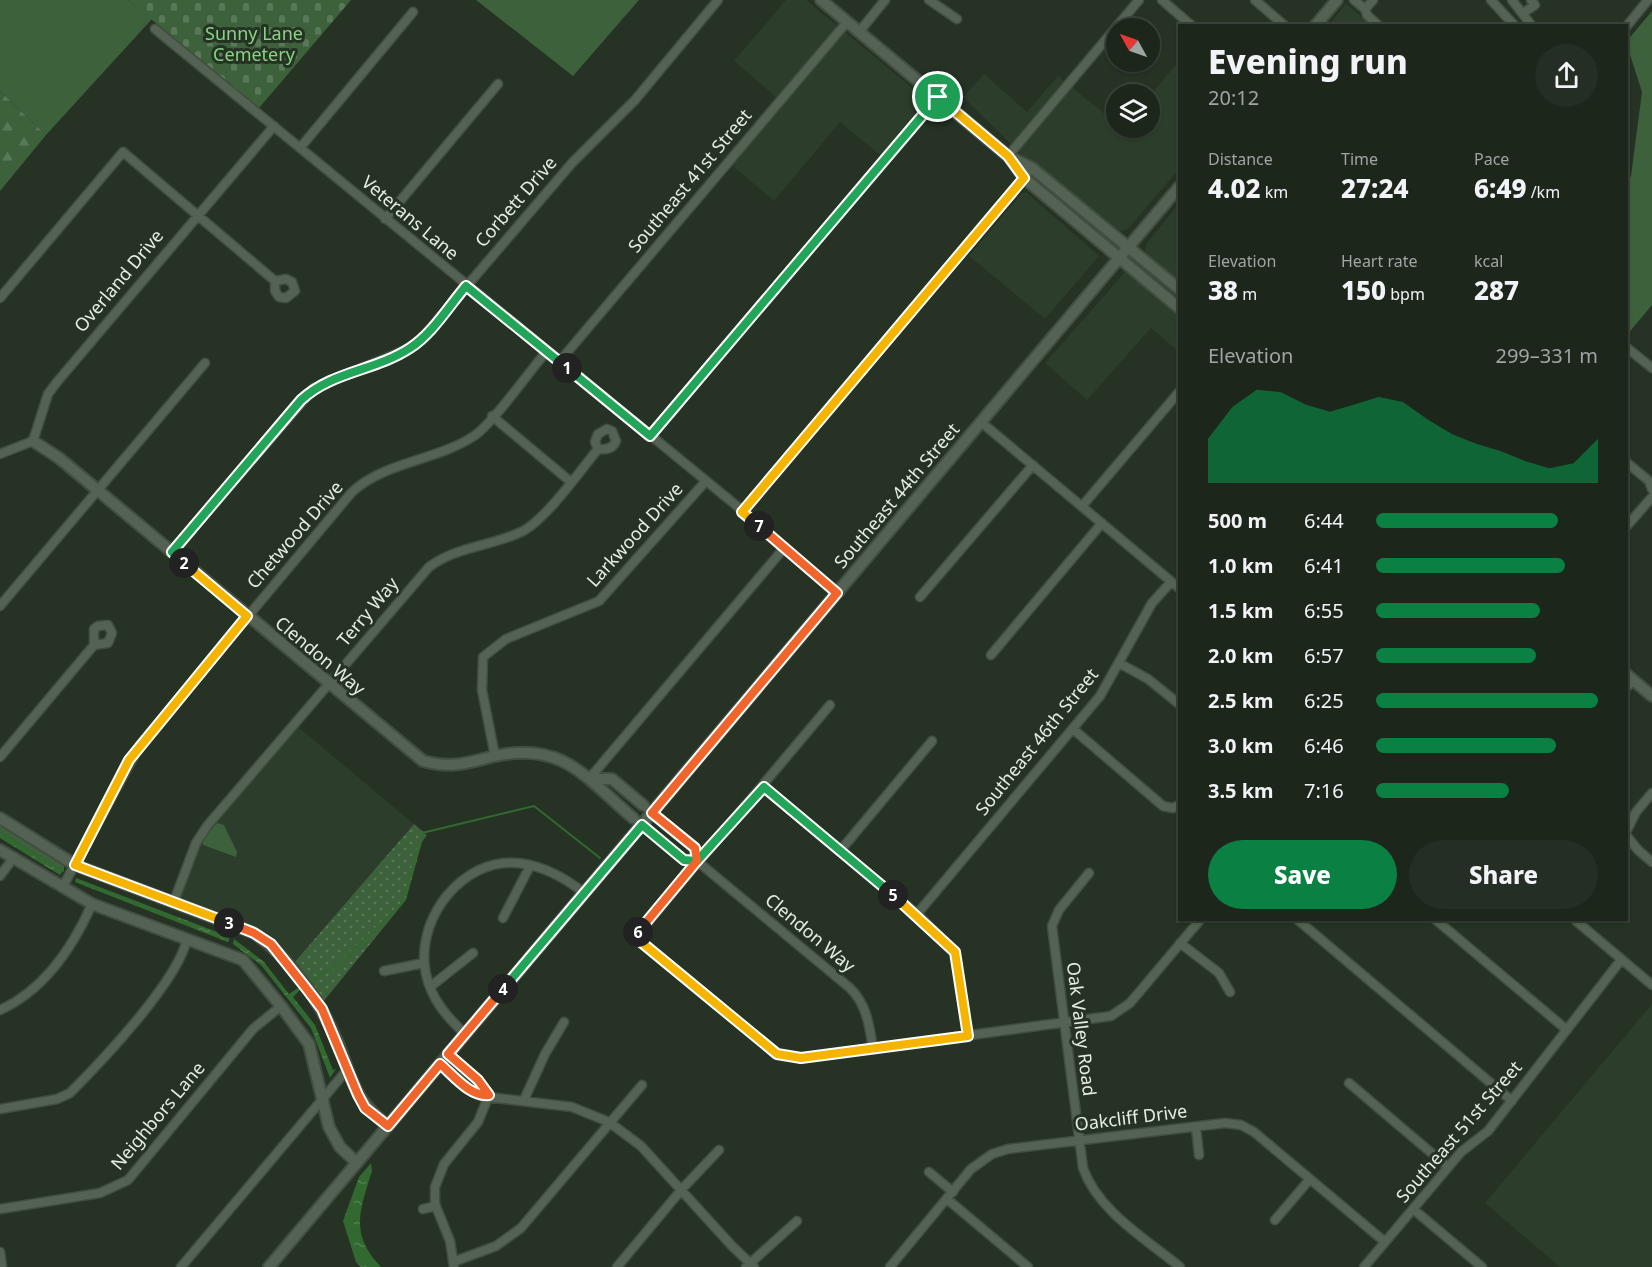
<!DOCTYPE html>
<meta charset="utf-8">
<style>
:root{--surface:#1c261b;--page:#252e24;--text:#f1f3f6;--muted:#a0a5a3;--line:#3a433a;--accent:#0b8043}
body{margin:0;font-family:"Noto Sans",sans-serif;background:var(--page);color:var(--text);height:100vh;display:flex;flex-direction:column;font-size:22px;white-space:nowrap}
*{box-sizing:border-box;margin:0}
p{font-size:20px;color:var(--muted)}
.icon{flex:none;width:33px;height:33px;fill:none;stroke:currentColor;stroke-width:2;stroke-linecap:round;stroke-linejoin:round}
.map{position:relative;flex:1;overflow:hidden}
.sheet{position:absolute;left:1178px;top:24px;width:450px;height:897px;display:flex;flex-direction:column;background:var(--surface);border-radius:0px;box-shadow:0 2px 4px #0004,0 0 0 2px var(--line)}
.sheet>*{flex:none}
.needle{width:39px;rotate:310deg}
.buttons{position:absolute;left:1106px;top:18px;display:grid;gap:12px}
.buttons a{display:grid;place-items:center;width:54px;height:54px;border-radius:50%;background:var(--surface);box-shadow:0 2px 4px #0004,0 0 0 2px var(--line);font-size:30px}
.pin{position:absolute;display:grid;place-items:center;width:51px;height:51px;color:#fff;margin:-26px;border:3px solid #fff;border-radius:50%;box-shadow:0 2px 6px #0007}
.km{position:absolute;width:30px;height:30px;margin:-15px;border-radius:50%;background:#222;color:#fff;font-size:16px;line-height:30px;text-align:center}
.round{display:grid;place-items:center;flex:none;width:63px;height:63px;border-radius:32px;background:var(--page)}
.overview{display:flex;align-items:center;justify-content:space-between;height:102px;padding:0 30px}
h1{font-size:33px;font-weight:800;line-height:45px}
.figures{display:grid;grid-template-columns:repeat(3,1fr);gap:9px;height:102px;padding:6px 30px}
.figures div{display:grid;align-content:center}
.figures b{font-size:26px;font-weight:800}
.figures small{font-size:16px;font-weight:400}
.figures p{font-size:16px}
.chart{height:168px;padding:12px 30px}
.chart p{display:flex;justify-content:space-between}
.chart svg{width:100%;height:108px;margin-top:6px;fill:var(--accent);opacity:.7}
.button{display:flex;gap:12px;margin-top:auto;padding:12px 30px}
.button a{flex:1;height:69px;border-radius:36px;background:var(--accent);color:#fff;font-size:24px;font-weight:800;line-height:69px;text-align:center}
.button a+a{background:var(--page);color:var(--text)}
ul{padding:0 30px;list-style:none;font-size:20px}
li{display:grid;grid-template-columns:96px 72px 1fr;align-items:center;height:45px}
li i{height:15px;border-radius:8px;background:var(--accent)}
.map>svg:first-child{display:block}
.built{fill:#2c3e2b}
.grass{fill:#3d613b}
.forest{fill:url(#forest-firs)}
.cemetery{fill:url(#cemetery-stones)}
.park{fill:url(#park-dots)}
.water{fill:url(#water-ripples)}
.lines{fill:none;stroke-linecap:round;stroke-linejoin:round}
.stream{stroke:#326930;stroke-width:2}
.street-casing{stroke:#424d41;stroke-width:11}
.secondary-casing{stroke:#424d41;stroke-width:14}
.street{stroke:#546253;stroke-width:8}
.secondary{stroke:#546253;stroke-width:10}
.split-1-casing{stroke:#fff;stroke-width:12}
.split-2-casing{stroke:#fff;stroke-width:12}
.split-3-casing{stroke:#fff;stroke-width:12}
.split-4-casing{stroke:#fff;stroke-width:12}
.split-5-casing{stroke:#fff;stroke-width:12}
.split-6-casing{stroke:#fff;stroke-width:12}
.split-7-casing{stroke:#fff;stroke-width:12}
.split-8-casing{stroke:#fff;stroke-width:12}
.split-1{stroke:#22a559;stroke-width:8}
.split-2{stroke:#22a559;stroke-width:8}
.split-3{stroke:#f5b400;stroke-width:8}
.split-4{stroke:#f0652b;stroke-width:8}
.split-5{stroke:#22a559;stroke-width:8}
.split-6{stroke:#f5b400;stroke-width:8}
.split-7{stroke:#f0652b;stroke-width:8}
.split-8{stroke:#f5b400;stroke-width:8}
.labels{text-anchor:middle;stroke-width:6;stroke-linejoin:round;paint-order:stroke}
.park-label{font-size:18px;fill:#87d583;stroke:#253224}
.street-label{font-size:18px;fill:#e5ede4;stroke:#253224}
</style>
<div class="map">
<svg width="1652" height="1267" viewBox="0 0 1652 1267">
<defs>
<pattern id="forest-firs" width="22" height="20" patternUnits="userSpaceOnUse" patternTransform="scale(1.5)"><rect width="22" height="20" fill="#3d613b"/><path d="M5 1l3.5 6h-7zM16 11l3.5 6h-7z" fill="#597857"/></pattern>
<pattern id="cemetery-stones" width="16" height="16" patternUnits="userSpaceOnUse" patternTransform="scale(1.5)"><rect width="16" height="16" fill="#3d613b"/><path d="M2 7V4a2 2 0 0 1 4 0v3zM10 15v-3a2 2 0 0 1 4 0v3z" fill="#597857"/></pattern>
<pattern id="park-dots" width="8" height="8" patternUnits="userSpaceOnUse" patternTransform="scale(1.5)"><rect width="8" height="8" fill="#3d613b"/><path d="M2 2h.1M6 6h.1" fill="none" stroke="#597857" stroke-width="1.8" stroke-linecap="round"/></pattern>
<pattern id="water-ripples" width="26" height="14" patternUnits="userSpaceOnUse" patternTransform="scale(1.5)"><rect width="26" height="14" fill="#326930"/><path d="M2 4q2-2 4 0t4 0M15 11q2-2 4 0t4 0" fill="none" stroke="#507f4e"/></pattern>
</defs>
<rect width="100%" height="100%" fill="#253224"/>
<!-- built -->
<path class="built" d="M786 0H806L922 96 923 104 881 156 840 122 774 201 725 159 776 97 734 61Z
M1346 4 1372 25H1328Z
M1179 61V169L1127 230 1120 231 1023 156 963 97 984 74 1027 112 1058 76 1116 123V128H1149V97Z
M1022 193H1027L1099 256 1045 319 969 256Z
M1179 204V284L1148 257 1145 250 1147 243Z
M1127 270 1179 315V352L1151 328 1087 400 1045 363Z
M297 726 414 824 293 964 267 936 183 905 180 899 203 839Z
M1652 1004V1267H1560L1485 1203Z"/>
<!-- grass -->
<path class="grass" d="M0 0H128L152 19 46 135 0 91Z
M476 0H639L573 76Z
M1652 11V305L1626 336V187L1631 176 1642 92 1626 42Z
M217 823 224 825 237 852 236 857 203 845V839Z
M0 824 60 861 64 866V872L0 832Z"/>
<!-- forest -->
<path class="forest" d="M0 91 46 135 0 191Z"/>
<!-- cemetery -->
<path class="cemetery" d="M128 0H351L259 108Z"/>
<!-- park -->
<path class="park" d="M414 824 427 835 422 842 406 900 323 1002 293 964Z"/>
<!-- water -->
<path class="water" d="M0 832 63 871 60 875 0 838Z
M76 878 230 937 228 942 75 882Z
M234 939 264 962 289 994 298 988 300 990 293 997 315 1025 333 1070 336 1069 330 1078 311 1028 261 965 233 944Z
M371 1163 372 1171C360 1210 349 1234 381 1267H361L356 1262 343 1221 359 1177Z"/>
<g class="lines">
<!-- stream -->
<path class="stream" d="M308 982 334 968 403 902 422 833 534 806 600 858"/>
<!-- street casing -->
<g class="street-casing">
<path id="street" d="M929 0 957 19
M1162 0 1192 26
M1255 0 1285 26
M1354 0 1365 9 1373 0
M1491 0 1515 26
M1512 0 1532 26
M1365 9 1367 15 1379 26
M1523 13 1535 5 1531 0
M1626 27 1648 0
M155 29 743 511 837 593
M859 32 885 0
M300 148 413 12
M1008 156 1139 0
M385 219 498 84
M0 298 123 152 275 281V291L279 297 286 298 295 291 292 282 286 279 275 281
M1626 347 1652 368
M559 362 847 22
M492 416 571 482
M981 422 1179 588
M650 436 937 97
M0 454 33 441 48 394 57 382 274 126
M1626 462 1649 481 1652 489
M1083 505 1179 392
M743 511 1027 175
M1626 527 1652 497
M172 552 314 388 410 348 424 336 572 163 635 100 718 0
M920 597 1033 465
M0 606 205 363
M991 655 1102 523
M1119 663 1148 679 1179 704
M1626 688 1633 680
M830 705 635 937 777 1054 801 1058 1111 1016 1130 1003 1200 920
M1073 729 1163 806 1173 808 1179 805
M495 756 482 690 483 657 506 639 599 601 705 482
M0 757 94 645 108 643 112 633 108 625 98 626 94 629V645
M589 779 785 547
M763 787 917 914 955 952 968 1036
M643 805 695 848 697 861
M637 821 684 859 697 861 850 988C867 1005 869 1025 873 1048
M1626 832 1636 812 1652 793
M1626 835 1638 850 1652 862
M840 851 932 741
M1089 873 1059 910 1052 926 1083 1168C1098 1211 1146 1239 1180 1267
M0 876 14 857
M62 888 140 745 352 492C386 461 436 461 474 436 493 423 529 372 546 352
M173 904 196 843 207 826 429 567C457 546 493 546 523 531 547 518 580 471 598 449 606 450 613 449 616 441L612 431 607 429 598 434 595 442 598 449
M917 914 1100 696 1152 603 1171 582
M503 918 530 866
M1298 920 1512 1101
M1436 920 1567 1030
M1575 920 1652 985
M1180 943 1219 973 1230 992
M384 971 424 963
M430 987 473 953
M0 1010C44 990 73 947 92 904
M465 1034C447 1017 431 999 426 974 415 925 454 868 504 863 533 860 563 876 584 893
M448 1054 478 1080 489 1095
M440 1064 480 1096 572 1107 609 1122 641 1146 732 1246 754 1267
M1349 1083 1448 1167
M524 1100 545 1054 564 1022
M0 1109 57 1099 70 1093C102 1061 178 981 187 939
M1196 1127 1199 1155
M929 1172 953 1192
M947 1199 1028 1267
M0 1209 100 1193 128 1180 253 1029 281 1006
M423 1209 436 1206
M1413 1209 1482 1267
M1275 1220 1310 1179
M0 1252 2 1267
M453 1262 496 1246 521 1228 642 1085
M181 1267 347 1070
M454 1267 450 1241 435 1204V1187L444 1164 478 1122 489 1095
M617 1267 682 1189 719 1150
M746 1267 797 1221
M890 1267 971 1169 992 1154 1008 1149 1225 1123 1241 1125 1254 1132 1385 1242
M1364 1267 1461 1152 1488 1131 1621 960"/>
</g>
<!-- secondary casing -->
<g class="secondary-casing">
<path id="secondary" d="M821 0 1008 156 1032 168 1179 289
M1315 26 1337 0
M1010 158 1024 178 1179 308
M33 441 59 458 423 761C453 769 466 763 495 756 563 741 586 778 633 818
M1626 674 1652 696
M589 779H612L643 805
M0 818 75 865 254 933C290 958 320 1001 337 1041 354 1082 351 1096 388 1126
M0 850 92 904 243 960 281 1006 309 1044 329 1127 340 1147 357 1163
M269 1267 1179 187"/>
</g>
<!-- street -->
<use href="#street" class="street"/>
<!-- secondary -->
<use href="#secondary" class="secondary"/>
</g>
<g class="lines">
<!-- split-1 casing -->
<g class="split-1-casing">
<path id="split-1" d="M567 368 650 436 938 97"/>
</g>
<!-- split-2 casing -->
<g class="split-2-casing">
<path id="split-2" d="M184 563 172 552 301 400C332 371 375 371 410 348 432 334 449 306 466 286L567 368"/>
</g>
<!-- split-3 casing -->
<g class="split-3-casing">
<path id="split-3" d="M184 563 247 616 129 760 75 865 229 923"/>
</g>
<!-- split-4 casing -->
<g class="split-4-casing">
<path id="split-4" d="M229 923 254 933 271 944 306 988 322 1009 358 1095 365 1108 388 1126 440 1064C454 1076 470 1097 489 1095L478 1080 448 1054 503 989"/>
</g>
<!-- split-5 casing -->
<g class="split-5-casing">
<path id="split-5" d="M503 989 642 825 684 860 697 861 764 787 893 895"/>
</g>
<!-- split-6 casing -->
<g class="split-6-casing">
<path id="split-6" d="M638 932 635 937 777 1054 801 1058 968 1036 955 952 893 895"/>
</g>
<!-- split-7 casing -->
<g class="split-7-casing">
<path id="split-7" d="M638 932 697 861 695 848 652 813 837 593 759 526"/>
</g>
<!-- split-8 casing -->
<g class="split-8-casing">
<path id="split-8" d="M759 526 742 512 1024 178 1008 156 938 97"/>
</g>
<!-- split-1 -->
<use href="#split-1" class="split-1"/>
<!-- split-2 -->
<use href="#split-2" class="split-2"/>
<!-- split-3 -->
<use href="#split-3" class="split-3"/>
<!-- split-4 -->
<use href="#split-4" class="split-4"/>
<!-- split-5 -->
<use href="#split-5" class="split-5"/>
<!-- split-6 -->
<use href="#split-6" class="split-6"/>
<!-- split-7 -->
<use href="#split-7" class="split-7"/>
<!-- split-8 -->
<use href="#split-8" class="split-8"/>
</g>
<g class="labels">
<!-- park labels -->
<g class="park-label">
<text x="254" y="40">Sunny Lane<tspan x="254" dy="21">Cemetery</tspan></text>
</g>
<!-- street labels -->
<g class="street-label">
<text transform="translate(690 181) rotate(-50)" y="6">Southeast 41st Street</text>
<text transform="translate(516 202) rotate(-49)" y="6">Corbett Drive</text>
<text transform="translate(410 218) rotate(40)" y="6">Veterans Lane</text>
<text transform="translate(119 281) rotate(-50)" y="6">Overland Drive</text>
<text transform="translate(897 496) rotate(-50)" y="6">Southeast 44th Street</text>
<text transform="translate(295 535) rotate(-49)" y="6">Chetwood Drive</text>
<text transform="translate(635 535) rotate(-48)" y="6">Larkwood Drive</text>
<text transform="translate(368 612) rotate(-50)" y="6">Terry Way</text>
<text transform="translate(320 656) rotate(40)" y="6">Clendon Way</text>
<text transform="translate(1037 742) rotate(-51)" y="6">Southeast 46th Street</text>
<text transform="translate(810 933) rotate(40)" y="6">Clendon Way</text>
<text transform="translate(1081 1029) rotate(83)" y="6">Oak Valley Road</text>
<text transform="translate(158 1116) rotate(-50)" y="6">Neighbors Lane</text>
<text transform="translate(1131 1118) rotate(-7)" y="6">Oakcliff Drive</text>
<text transform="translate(1459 1132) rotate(-49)" y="6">Southeast 51st Street</text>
</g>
</g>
</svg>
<div class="buttons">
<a><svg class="needle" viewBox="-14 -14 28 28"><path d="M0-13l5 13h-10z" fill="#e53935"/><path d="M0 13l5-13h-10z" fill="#a0a5a3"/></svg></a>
<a><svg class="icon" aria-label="layers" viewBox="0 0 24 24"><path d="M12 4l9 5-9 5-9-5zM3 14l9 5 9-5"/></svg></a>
</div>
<div class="pin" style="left:938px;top:97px;background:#1e9e55"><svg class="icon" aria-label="arrive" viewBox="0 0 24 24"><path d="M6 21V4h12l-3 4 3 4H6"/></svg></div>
<b class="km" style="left:567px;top:368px">1</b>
<b class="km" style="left:184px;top:563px">2</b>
<b class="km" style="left:229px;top:923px">3</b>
<b class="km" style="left:503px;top:989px">4</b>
<b class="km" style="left:893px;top:895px">5</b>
<b class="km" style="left:638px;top:932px">6</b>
<b class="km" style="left:759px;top:526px">7</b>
<section class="sheet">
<div class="overview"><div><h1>Evening run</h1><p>20:12</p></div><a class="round"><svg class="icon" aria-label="share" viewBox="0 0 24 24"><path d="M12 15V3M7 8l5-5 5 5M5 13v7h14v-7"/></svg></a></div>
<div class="figures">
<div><p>Distance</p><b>4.02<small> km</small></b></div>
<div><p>Time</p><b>27:24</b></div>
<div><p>Pace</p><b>6:49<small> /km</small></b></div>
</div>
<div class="figures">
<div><p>Elevation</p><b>38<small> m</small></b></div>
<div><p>Heart rate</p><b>150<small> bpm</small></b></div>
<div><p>kcal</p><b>287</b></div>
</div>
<div class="chart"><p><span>Elevation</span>299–331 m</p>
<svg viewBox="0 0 160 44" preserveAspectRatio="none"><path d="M0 44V26L10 13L20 6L30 7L40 12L50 15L60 12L70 9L80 11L90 18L100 24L110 28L120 31L130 35L140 38L150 36L160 26V44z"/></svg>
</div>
<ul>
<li><b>500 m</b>6:44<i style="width:82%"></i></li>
<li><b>1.0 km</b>6:41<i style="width:85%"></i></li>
<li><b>1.5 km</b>6:55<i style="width:74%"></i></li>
<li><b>2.0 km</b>6:57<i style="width:72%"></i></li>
<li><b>2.5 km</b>6:25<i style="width:100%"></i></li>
<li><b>3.0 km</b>6:46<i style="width:81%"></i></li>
<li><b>3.5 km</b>7:16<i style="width:60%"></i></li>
</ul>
<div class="button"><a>Save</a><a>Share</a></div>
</section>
</div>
